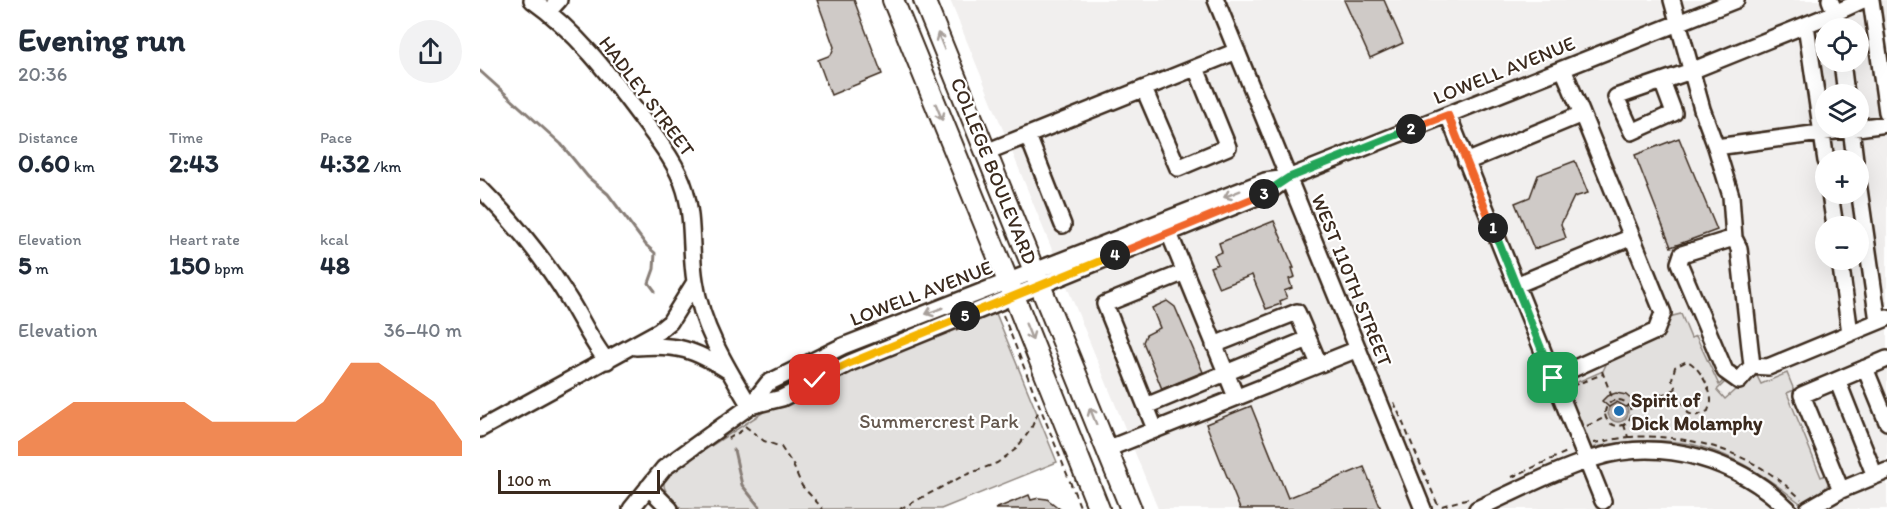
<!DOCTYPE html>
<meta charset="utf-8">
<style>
:root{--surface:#fff;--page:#f2f2f3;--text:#1f2937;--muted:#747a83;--accent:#ea580c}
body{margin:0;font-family:Itim,sans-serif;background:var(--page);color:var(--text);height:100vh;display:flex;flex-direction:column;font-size:22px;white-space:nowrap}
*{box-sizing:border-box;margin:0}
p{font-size:20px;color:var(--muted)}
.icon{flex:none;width:33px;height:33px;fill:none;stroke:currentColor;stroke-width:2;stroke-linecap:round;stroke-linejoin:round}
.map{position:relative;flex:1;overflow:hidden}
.panel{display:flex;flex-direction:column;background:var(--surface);width:480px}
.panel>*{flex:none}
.controls{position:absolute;left:1335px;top:18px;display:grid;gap:12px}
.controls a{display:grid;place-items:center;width:54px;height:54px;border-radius:50%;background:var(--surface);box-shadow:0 6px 24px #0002;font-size:30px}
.scale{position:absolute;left:18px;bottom:15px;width:162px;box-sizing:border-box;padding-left:6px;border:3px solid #3b2a1e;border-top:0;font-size:16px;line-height:21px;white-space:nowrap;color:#3b2a1e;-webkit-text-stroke:4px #fff;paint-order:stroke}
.pin{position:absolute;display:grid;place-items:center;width:51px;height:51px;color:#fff;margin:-26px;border-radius:12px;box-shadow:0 3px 9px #0006}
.km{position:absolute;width:30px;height:30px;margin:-15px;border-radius:50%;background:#222;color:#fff;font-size:16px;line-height:30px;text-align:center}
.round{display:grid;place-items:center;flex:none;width:63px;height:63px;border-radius:32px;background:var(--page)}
.head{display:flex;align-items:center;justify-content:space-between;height:102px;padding:0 18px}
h1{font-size:33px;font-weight:700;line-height:45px}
.figures{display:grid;grid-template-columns:repeat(3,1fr);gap:9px;height:102px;padding:6px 18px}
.figures div{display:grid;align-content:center}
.figures b{font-size:26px;font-weight:700}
.figures small{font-size:16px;font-weight:400}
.figures p{font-size:16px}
.chart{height:168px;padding:12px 18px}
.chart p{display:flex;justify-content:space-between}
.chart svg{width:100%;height:108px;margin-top:6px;fill:var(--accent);opacity:.7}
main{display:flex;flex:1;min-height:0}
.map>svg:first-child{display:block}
.built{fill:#f1efee;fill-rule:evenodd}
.green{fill:#e2e0de;stroke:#8e857e;stroke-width:1.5}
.water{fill:#bcb6b3;stroke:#887e77;stroke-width:1.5}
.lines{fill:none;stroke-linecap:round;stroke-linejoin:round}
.stream{stroke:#887e77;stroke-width:3}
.building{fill:#cfcac7;stroke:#3b2a1e;stroke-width:1.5}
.minor-casing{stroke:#3b2a1e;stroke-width:20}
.major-casing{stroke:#3b2a1e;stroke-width:24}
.path{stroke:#3b2a1e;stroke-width:2;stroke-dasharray:6 4.5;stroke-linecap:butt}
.minor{stroke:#fff;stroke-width:15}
.major{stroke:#fff;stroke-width:20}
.oneway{stroke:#a79f9a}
.split-1-casing{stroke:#fff;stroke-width:12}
.split-2-casing{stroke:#fff;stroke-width:12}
.split-3-casing{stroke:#fff;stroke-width:12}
.split-4-casing{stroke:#fff;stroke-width:12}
.split-5-casing{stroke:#fff;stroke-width:12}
.split-6-casing{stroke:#fff;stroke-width:12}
.split-1{stroke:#22a559;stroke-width:8}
.split-2{stroke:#f0652b;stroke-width:8}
.split-3{stroke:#22a559;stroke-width:8}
.split-4{stroke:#f0652b;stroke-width:8}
.split-5{stroke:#f5b400;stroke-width:8}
.split-6{stroke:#f5b400;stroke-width:8}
.poi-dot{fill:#1f6fb2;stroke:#fff;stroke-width:2}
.labels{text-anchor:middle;stroke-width:4.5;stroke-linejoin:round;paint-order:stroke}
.street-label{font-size:20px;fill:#3b2a1e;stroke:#fff}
.poi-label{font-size:20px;font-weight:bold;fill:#3b2a1e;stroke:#fff;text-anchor:start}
.park-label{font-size:20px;fill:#65584e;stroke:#fff}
</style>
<main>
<section class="panel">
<div class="head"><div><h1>Evening run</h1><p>20:36</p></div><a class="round"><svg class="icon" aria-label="share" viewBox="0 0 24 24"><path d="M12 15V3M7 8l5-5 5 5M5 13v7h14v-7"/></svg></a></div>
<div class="figures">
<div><p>Distance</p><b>0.60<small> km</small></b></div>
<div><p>Time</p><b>2:43</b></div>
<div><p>Pace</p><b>4:32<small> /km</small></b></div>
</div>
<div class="figures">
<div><p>Elevation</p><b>5<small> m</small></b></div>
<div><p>Heart rate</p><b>150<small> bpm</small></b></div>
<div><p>kcal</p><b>48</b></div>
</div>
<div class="chart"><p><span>Elevation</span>36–40 m</p>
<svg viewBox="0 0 160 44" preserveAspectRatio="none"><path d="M0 44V38L10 30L20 22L30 22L40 22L50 22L60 22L70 30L80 30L90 30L100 30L110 22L120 6L130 6L140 14L150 22L160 38V44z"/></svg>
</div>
</section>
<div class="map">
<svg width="1407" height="509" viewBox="0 0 1407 509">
<rect width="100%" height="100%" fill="#fff"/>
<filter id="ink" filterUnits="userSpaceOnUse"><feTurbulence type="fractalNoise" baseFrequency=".0167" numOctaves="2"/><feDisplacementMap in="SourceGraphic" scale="12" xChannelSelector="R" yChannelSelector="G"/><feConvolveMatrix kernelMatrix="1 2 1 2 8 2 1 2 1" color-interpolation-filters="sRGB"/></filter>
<g filter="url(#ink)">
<!-- built -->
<path class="built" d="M470 0H1407V509H678ZM1346 28H1378V62H1346ZM1346 94H1378V128H1346ZM1346 160H1378V194H1346ZM1346 226H1378V260H1346Z"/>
<!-- green -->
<path class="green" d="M515 311 577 462 461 509H202C190 496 174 486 192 471L285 411 326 389 367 369Z
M1201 314 1211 338 1216 336 1239 385 1246 378 1248 379 1237 390 1245 399 1275 372 1281 384 1307 373 1314 390 1307 393 1341 477 1348 474 1350 479C1349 489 1330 501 1320 503 1252 448 1199 428 1112 448L1107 445 1086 393V387L1123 371 1128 360 1180 339 1189 317Z"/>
<!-- water -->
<path class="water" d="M1128 412a10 10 0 1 1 20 0a10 10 0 1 1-20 0Z"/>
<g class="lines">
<!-- stream -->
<path class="stream" d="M0 71 81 144 108 177 128 194 166 245 175 253 174 269 169 283 175 291
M254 450 262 485 281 509"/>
</g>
<!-- building -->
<path class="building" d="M337 0H374L402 74 351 95 338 60 351 55 354 47Z
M864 0H904L923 43 890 58Z
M1199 138 1237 230 1191 247 1155 155Z
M1095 161 1108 193 1094 197 1081 224 1086 238 1054 249 1035 203 1050 197 1058 175Z
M794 221 814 268H812L815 277 809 279 812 288 804 291 807 298 800 301 801 304 786 309 772 275 739 288 730 267 738 264 734 255 742 252 739 243Z
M687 301 695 307 723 372 682 389 663 342 666 335 680 328 672 308Z
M1136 393 1146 395 1155 403 1146 407 1137 402 1129 407 1122 401 1127 396Z
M771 406 808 498 884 467 901 509H760L726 424Z
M549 495 551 500 559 498 567 499 580 509H515Z"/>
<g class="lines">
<!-- minor casing -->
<g class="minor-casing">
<path id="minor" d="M52 0C96 31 128 73 160 116 177 139 197 163 205 190 214 220 210 251 215 281 221 326 247 368 270 406
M736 0 943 509
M1192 0 1222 109 1236 147 1407 124
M1350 0 1355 13 1383 0
M1391 0 1407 112
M68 12 79 0
M1326 25 1346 161
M1362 62 1366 94
M1182 81 1194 113 1152 132 1136 97 1211 71 1355 13 1357 28
M664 89 698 168 748 147 716 68
M968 115 1123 501
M1371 128 1375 160
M548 136 583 225
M1236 147 1251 196 1254 238
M506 152 757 51
M986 162 1102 114 1083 69
M1378 182 1398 321
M0 188C34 222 65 260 90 301 103 322 112 343 127 361
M1350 194 1355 226
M689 233 756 397
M1360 260 1370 333
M1036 285 1152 237
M734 345 817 312 839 364
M156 347C198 344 213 349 249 371
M1272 366 1259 248 1254 238 1202 254 1199 263 1245 371 1259 381 1272 366 1288 367 1407 318
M1385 368 1407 422
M1073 378 1176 331 1183 313 1102 114
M1357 380 1395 476
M270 406 302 398 370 363 789 192 808 178 1256 0
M666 406 828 339
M0 429 179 331 190 322 215 282
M675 429 625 304 705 272
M627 449 878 349
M168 487 190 509
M1361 490 1322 395 1407 359
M151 509 184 468 270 406 288 383 363 346 785 181 808 178
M997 509C1036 491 1074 471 1115 458 1183 437 1258 460 1308 509
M1328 509 1361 490 1407 471"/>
</g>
<!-- major casing -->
<g class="major-casing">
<path id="major" d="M413 0 534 296 619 509
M444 0 651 509"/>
</g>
<!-- path -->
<path class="path" d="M523 315 601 509
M1122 371 1133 400
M1092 386 1123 374
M1125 413a13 13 0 1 1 26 0a13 13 0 1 1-26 0Z
M914 402 957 503 962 506 989 498
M1151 407 1196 389 1208 413 1215 416 1228 411C1228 410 1231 403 1231 402 1232 390 1218 365 1207 361L1195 367 1192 379 1196 389
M265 426 284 441 301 447 313 465 322 486 343 509
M1107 426 1126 417
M1148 437C1212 433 1275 453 1321 499
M248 439 266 428
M1114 443 1148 437 1144 425
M1032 477 1089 451
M420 509 483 476 517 463 536 449 551 429 559 410"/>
<!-- minor -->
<use href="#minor" class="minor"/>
<!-- major -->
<use href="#major" class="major"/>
</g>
<!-- one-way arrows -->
<defs><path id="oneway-shaft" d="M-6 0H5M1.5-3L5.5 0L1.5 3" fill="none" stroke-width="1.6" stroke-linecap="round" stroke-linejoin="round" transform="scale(1.5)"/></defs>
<g class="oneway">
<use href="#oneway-shaft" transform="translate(461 41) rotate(-112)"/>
<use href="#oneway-shaft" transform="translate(459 112) rotate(68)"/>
<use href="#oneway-shaft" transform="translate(752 194) rotate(158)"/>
<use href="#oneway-shaft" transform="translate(454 311) rotate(159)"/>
<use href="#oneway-shaft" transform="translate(549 332) rotate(68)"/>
<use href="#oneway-shaft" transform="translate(613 416) rotate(-112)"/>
</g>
</g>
<g class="lines" filter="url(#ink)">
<!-- split-1 casing -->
<g class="split-1-casing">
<path id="split-1" d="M1013 228 1073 378"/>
</g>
<!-- split-2 casing -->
<g class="split-2-casing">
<path id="split-2" d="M931 129 968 115 1013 228"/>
</g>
<!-- split-3 casing -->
<g class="split-3-casing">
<path id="split-3" d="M784 194 808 178 931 129"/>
</g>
<!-- split-4 casing -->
<g class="split-4-casing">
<path id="split-4" d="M635 255 784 194"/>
</g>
<!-- split-5 casing -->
<g class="split-5-casing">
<path id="split-5" d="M485 316 635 255"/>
</g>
<!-- split-6 casing -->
<g class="split-6-casing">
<path id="split-6" d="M335 380 370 363 485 316"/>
</g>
<!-- split-1 -->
<use href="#split-1" class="split-1"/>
<!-- split-2 -->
<use href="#split-2" class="split-2"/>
<!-- split-3 -->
<use href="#split-3" class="split-3"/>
<!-- split-4 -->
<use href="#split-4" class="split-4"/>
<!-- split-5 -->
<use href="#split-5" class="split-5"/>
<!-- split-6 -->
<use href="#split-6" class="split-6"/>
</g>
<!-- markers -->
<circle class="poi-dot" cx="1139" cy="411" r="6"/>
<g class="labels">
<!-- street labels -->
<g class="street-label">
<text transform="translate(1024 70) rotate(-22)" y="7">LOWELL AVENUE</text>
<text transform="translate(167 96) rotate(53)" y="7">HADLEY STREET</text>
<text transform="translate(514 171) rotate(68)" y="7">COLLEGE BOULEVARD</text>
<text transform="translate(872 280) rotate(68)" y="7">WEST 110TH STREET</text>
<text transform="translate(441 293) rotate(-21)" y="7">LOWELL AVENUE</text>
</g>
<!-- poi labels -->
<g class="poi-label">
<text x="1151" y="407">Spirit of<tspan x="1151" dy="23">Dick Molamphy</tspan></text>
</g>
<!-- park labels -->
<g class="park-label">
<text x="459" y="428">Summercrest Park</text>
</g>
</g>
</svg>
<div class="controls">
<a><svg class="icon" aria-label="locate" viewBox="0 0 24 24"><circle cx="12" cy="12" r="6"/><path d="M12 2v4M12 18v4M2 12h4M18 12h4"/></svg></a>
<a><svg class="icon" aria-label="layers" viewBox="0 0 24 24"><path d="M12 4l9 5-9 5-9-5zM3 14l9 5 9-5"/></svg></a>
<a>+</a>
<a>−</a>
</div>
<div class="scale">100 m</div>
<div class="pin" style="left:1073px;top:378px;background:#1e9e55"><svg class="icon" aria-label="arrive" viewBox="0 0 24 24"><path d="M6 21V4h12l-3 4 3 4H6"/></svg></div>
<div class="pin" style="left:335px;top:380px;background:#d93025"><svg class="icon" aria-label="check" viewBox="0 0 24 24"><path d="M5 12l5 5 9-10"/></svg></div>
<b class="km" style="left:1013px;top:228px">1</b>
<b class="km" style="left:931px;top:129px">2</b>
<b class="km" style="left:784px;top:194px">3</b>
<b class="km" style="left:635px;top:255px">4</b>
<b class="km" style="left:485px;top:316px">5</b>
</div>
</main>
